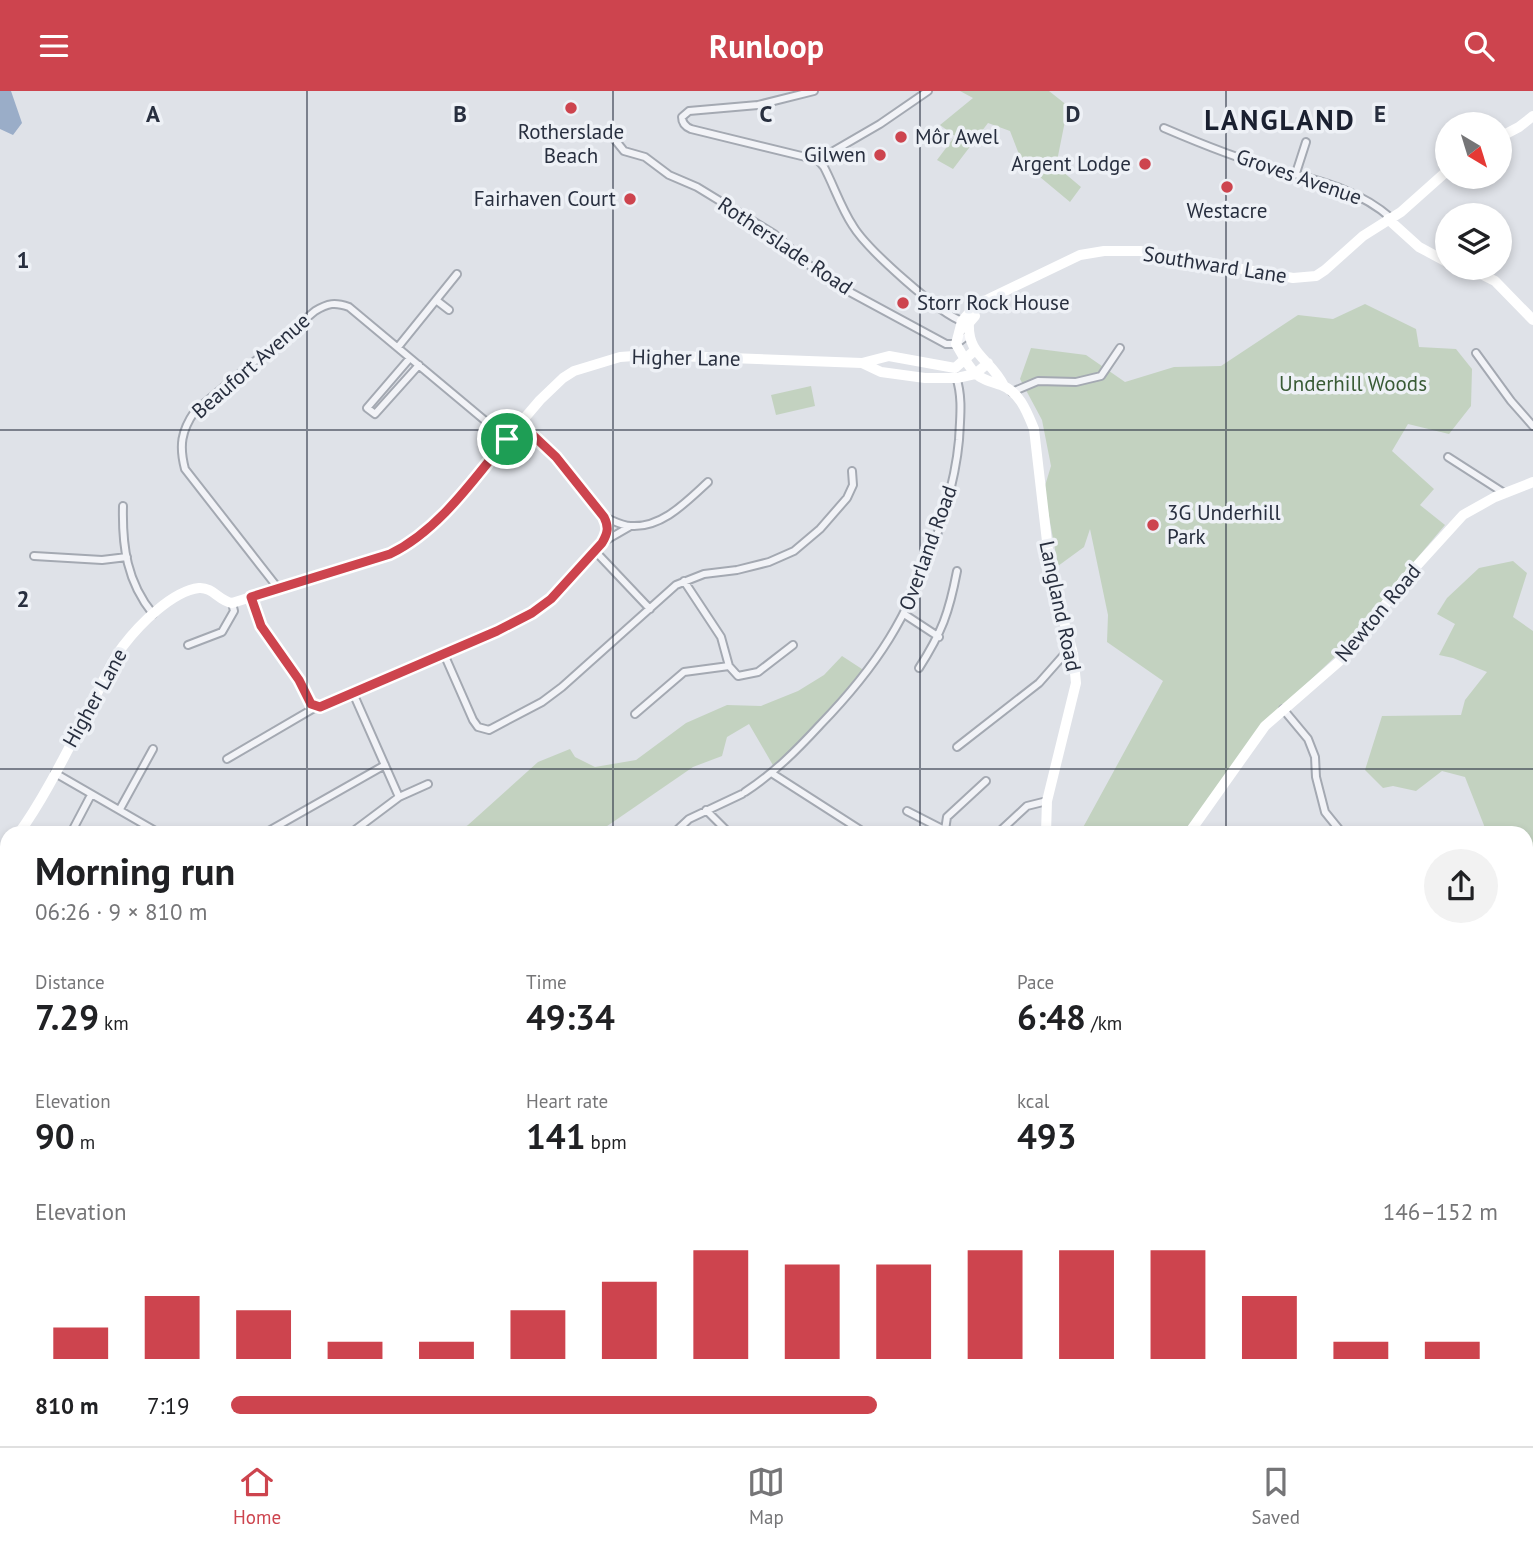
<!DOCTYPE html>
<meta charset="utf-8">
<style>
:root{--surface:#fff;--page:#f2f2f2;--text:#202124;--muted:#757577;--line:#e0e0e0;--accent:#cd444e}
body{margin:0;font-family:"PT Sans",sans-serif;background:var(--page);color:var(--text);height:100vh;display:flex;flex-direction:column;font-size:26px;white-space:nowrap}
*{box-sizing:border-box;margin:0}
p{font-size:23px;color:var(--muted)}
.icon{flex:none;width:38px;height:38px;fill:none;stroke:currentColor;stroke-width:2;stroke-linecap:round;stroke-linejoin:round}
.map{position:relative;flex:1;overflow:hidden}
.sheet{position:absolute;left:0px;top:735px;width:1533px;height:621px;display:flex;flex-direction:column;background:var(--surface);border-radius:21px 21px 0 0;box-shadow:0 4px 10px #0003}
.sheet>*{flex:none}
.needle{width:46px;rotate:142deg}
.fabs{position:absolute;left:1435px;top:21px;display:grid;gap:14px}
.fabs a{display:grid;place-items:center;width:77px;height:77px;border-radius:50%;background:var(--surface);box-shadow:0 4px 10px #0003;font-size:35px}
.pin{position:absolute;display:grid;place-items:center;width:60px;height:60px;color:#fff;margin:-30px;border:4px solid #fff;border-radius:50%;box-shadow:0 2px 7px #0007}
.round{display:grid;place-items:center;flex:none;width:74px;height:74px;border-radius:37px;background:var(--page)}
.summary{display:flex;align-items:center;justify-content:space-between;height:119px;padding:0 35px}
h1{font-size:38px;font-weight:600;line-height:52px}
.metrics{display:grid;grid-template-columns:repeat(3,1fr);gap:10px;height:119px;padding:7px 35px}
.metrics div{display:grid;align-content:center}
.metrics b{font-size:35px;font-weight:600}
.metrics small{font-size:19px;font-weight:400}
.metrics p{font-size:19px}
.chart{height:196px;padding:14px 35px}
.chart p{display:flex;justify-content:space-between}
.chart svg{width:100%;height:126px;margin-top:7px;stroke:var(--accent);stroke-width:6}
ul{padding:0 35px;list-style:none;font-size:23px}
li{display:grid;grid-template-columns:112px 84px 1fr;align-items:center;height:52px}
li i{height:18px;border-radius:9px;background:var(--accent)}
header{display:flex;justify-content:space-between;align-items:center;height:91px;padding:0 35px;background:var(--accent);color:#fff;font-size:32px;font-weight:600}
.menu{display:flex;justify-content:space-around;align-items:center;height:98px;border-top:2px solid var(--line);background:var(--surface);font-size:19px;color:var(--muted)}
.menu a{display:grid;justify-items:center;gap:4px}
.menu .current{color:var(--accent)}
.map>svg:first-child{display:block}
.green{fill:#c3d2c0}
.water{fill:#9aadc8}
.lines{fill:none;stroke-linecap:round;stroke-linejoin:round}
.street-casing{stroke:#a4a9b2;stroke-width:10}
.primary-casing{stroke:#9ea5b4;stroke-width:14}
.street{stroke:#f2f3f7;stroke-width:6}
.secondary{stroke:#fff;stroke-width:10}
.primary{stroke:#fff;stroke-width:10}
.route-casing{stroke:#fff;stroke-width:14}
.route{stroke:#cd444e;stroke-width:9}
.grid{fill:none;stroke:#282f3f;stroke-width:2;stroke-opacity:0.55}
.poi-dot{fill:#cd444e;stroke:#eef1f6;stroke-width:2.5}
.labels{text-anchor:middle;stroke-width:7;stroke-linejoin:round;paint-order:stroke}
.poi-label{font-size:21px;fill:#282f3f;stroke:#eef1f6;text-anchor:start}
.street-label{font-size:21px;fill:#282f3f;stroke:#eef1f6}
.park-label{font-size:21px;fill:#395b35;stroke:#eef1f6}
.district-label{font-size:28px;font-weight:bold;letter-spacing:2px;fill:#1a2030;stroke:#eef1f6}
.grid-label{font-size:23px;text-anchor:middle;font-weight:bold;fill:#282f3f;stroke:#eef1f6;stroke-width:7;stroke-linejoin:round;paint-order:stroke}
</style>
<header><svg class="icon" aria-label="menu" viewBox="0 0 24 24"><path d="M4 6h16M4 12h16M4 18h16"/></svg>Runloop<svg class="icon" aria-label="search" viewBox="0 0 24 24"><circle cx="10" cy="10" r="6"/><path d="M15 15l6 6"/></svg></header>
<div class="map">
<svg width="1533" height="1355" viewBox="0 0 1533 1355">
<rect width="100%" height="100%" fill="#dfe2e8"/>
<!-- green -->
<path class="green" d="M960 0H1049L1068 15 1056 75 1081 96 1070 111 1022 71 1010 40 988 32 953 78 937 69 955 45 940 34 973 7Z
M1365 213 1416 238 1419 256 1456 258 1472 278 1471 315 1449 343 1408 333 1392 360 1434 398 1420 414 1445 434 1386 504 1358 544 1281 617 1185 742H1080L1163 590 1107 551 1108 524 1090 438 1084 456 1058 475 1044 398 1051 375 1042 329 1020 288 1031 257 1086 264 1125 291 1174 276 1221 275 1298 224 1333 228Z
M811 295 815 315 776 324 771 304Z
M1513 470 1527 482 1513 526 1533 540V778L1526 775V742H1487L1465 686 1442 680 1416 700 1393 695 1383 697 1365 679 1382 625 1461 624 1465 609 1487 581 1453 567 1439 564 1455 533 1437 523 1447 507 1479 477Z
M842 565 865 580 774 676 749 633 727 646 722 665 693 676 597 742H565L562 738 556 742H456L468 734 538 671 570 658 575 666 595 676 636 669 686 632 727 614 761 615 798 600 824 584Z
M1533 826V1118L1526 1117V827Z
M7 1001V1208L0 1206V1008Z
M1526 1123 1533 1124V1254L1526 1262Z
M957 1349H1268L1265 1355H971Z"/>
<!-- water -->
<path class="water" d="M0 0H11L22 32 13 44 0 38Z
M7 1294V1349H828L835 1355H0V1296Z"/>
<g class="lines">
<!-- street casing -->
<g class="street-casing">
<path id="street" d="M814 0 758 14 689 20 682 26C682 32 686 36 691 38L818 69 824 76C834 95 841 117 853 135 867 158 939 223 964 231
M1164 37C1199 52 1235 67 1272 77 1315 89 1357 97 1391 127
M607 39 624 60 645 66 669 84 697 96 774 143 824 187 946 253H956L968 244
M818 69 880 33 928 0
M1296 82 1306 51
M436 209 449 219
M398 256 457 183
M1476 262 1511 310 1533 335
M410 267 367 317 375 323 419 274
M1012 301 1038 290 1076 291 1101 285 1120 257
M1448 366 1504 402
M123 415C122 456 127 491 153 523
M604 426C612 429 622 435 631 435 662 437 686 411 708 391
M603 451 629 436
M595 460 650 518
M34 465 102 469 127 466
M684 490 721 546 729 575 738 585 758 581 793 554
M278 497 185 378C179 355 181 340 195 320L315 220C328 212 335 211 349 216L507 348
M251 506 261 535 299 589 311 613 316 616 497 540 532 522 551 508 602 452C608 442 609 436 604 426L557 366 520 332
M904 523 939 546
M188 554 222 541 234 520 232 512
M444 563 473 629 478 636 489 639 542 611 562 596 676 494 704 483 737 479 769 471 794 460 820 438 847 407 853 394 852 380
M919 577C942 541 949 522 957 480
M353 602 399 706
M1283 618 1308 648 1315 666 1316 686 1325 721 1342 742
M635 623 684 581 729 575
M957 656 1039 592 1062 566 1073 562
M227 668 316 616
M55 682 159 742
M773 683 865 742
M745 701C774 682 796 660 820 634 879 573 907 527 936 447 947 415 956 383 959 349 960 328 963 306 956 286
M120 718 153 658
M706 719 729 742
M907 720 950 742
M945 739 947 726 986 690
M71 742 91 704
M265 742 385 674
M351 742 399 706 428 693
M674 742 689 728 742 703
M998 742 1027 715 1047 710
M0 906 7 908
M1354 1349 1360 1355
M1463 1349 1466 1355
M1303 1355 1305 1349
M1517 1355 1533 1349"/>
</g>
<!-- primary casing -->
<g class="primary-casing">
<path id="primary" d="M889 1349 894 1355"/>
</g>
<!-- street -->
<use href="#street" class="street"/>
<!-- secondary -->
<path class="secondary" d="M1500 46 1519 36 1533 25
M1388 128 1419 156 1447 171
M1469 177 1495 190 1533 229
M975 225 969 232C967 264 991 268 1004 295
M862 272 881 281 925 287H957L975 283 988 272
M19 742C46 705 71 652 93 611 102 592 111 571 123 555 139 534 172 500 199 497 213 496 219 510 232 512L390 463 409 454 440 426 540 309 563 287 574 280 620 266 648 264 862 272 889 265 955 277 974 260
M1046 742 1047 710 1076 592 1073 562 1051 485 1034 338C1027 321 1020 301 1001 294 992 291 982 289 975 282 967 274 962 263 956 253L962 230 976 214 1080 164 1104 160H1140L1293 187 1316 185 1325 179 1363 145 1401 121 1447 80
M1189 742 1265 635 1350 561 1403 490 1463 424 1495 406 1533 391
M0 897C19 858 0 806 7 763
M0 1256 7 1254"/>
<!-- primary -->
<use href="#primary" class="primary"/>
</g>
<g class="lines">
<!-- route casing -->
<g class="route-casing">
<path id="route" d="M520 332 556 366 604 426C609 436 608 442 602 452L551 508 532 522 497 540 320 616 311 613 299 589 261 535 251 506 390 463C444 437 481 377 520 332Z"/>
</g>
<!-- route -->
<use href="#route" class="route"/>
</g>
<!-- grid -->
<path class="grid" d="M307 0V742M613 0V742M920 0V742M1226 0V742M0 339H1533M0 678H1533M0 1016H7M1526 1016H1533M307 1349V1355M613 1349V1355M920 1349V1355M1226 1349V1355"/>
<!-- markers -->
<g class="poi-dot">
<circle cx="571" cy="17" r="7"/>
<circle cx="901" cy="46" r="7"/>
<circle cx="880" cy="64" r="7"/>
<circle cx="1145" cy="73" r="7"/>
<circle cx="1227" cy="96" r="7"/>
<circle cx="630" cy="108" r="7"/>
<circle cx="903" cy="212" r="7"/>
<circle cx="1153" cy="434" r="7"/>
</g>
<g class="labels">
<!-- poi labels -->
<g class="poi-label">
<text x="571" y="48" text-anchor="middle">Rotherslade<tspan x="571" dy="24">Beach</tspan></text>
<text x="915" y="53">Môr Awel</text>
<text x="866" y="71" text-anchor="end">Gilwen</text>
<text x="1131" y="80" text-anchor="end">Argent Lodge</text>
<text x="616" y="115" text-anchor="end">Fairhaven Court</text>
<text x="1227" y="127" text-anchor="middle">Westacre</text>
<text x="917" y="219">Storr Rock House</text>
<text x="1167" y="429">3G Underhill<tspan x="1167" dy="24">Park</tspan></text>
</g>
<!-- street labels -->
<g class="street-label">
<text transform="translate(1299 86) rotate(19)" y="7">Groves Avenue</text>
<text transform="translate(785 155) rotate(34)" y="7">Rotherslade Road</text>
<text transform="translate(1215 174) rotate(9)" y="7">Southward Lane</text>
<text transform="translate(686 267) rotate(1)" y="7">Higher Lane</text>
<text transform="translate(251 275) rotate(-41)" y="7">Beaufort Avenue</text>
<text transform="translate(928 457) rotate(-70)" y="7">Overland Road</text>
<text transform="translate(1060 515) rotate(78)" y="7">Langland Road</text>
<text transform="translate(1378 522) rotate(-50)" y="7">Newton Road</text>
<text transform="translate(95 607) rotate(-61)" y="7">Higher Lane</text>
</g>
<!-- park labels -->
<g class="park-label">
<text x="1353" y="300">Underhill Woods</text>
</g>
<!-- district labels -->
<g class="district-label">
<text x="1280" y="39">LANGLAND</text>
</g>
</g>
<g class="grid-label">
<text x="153" y="31">A</text>
<text x="460" y="31">B</text>
<text x="766" y="31">C</text>
<text x="1073" y="31">D</text>
<text x="1380" y="31">E</text>
<text x="23" y="177">1</text>
<text x="23" y="516">2</text>
</g>
</svg>
<div class="fabs">
<a><svg class="needle" viewBox="-14 -14 28 28"><path d="M0-13l5 13h-10z" fill="#e53935"/><path d="M0 13l5-13h-10z" fill="#757577"/></svg></a>
<a><svg class="icon" aria-label="layers" viewBox="0 0 24 24"><path d="M12 4l9 5-9 5-9-5zM3 14l9 5 9-5"/></svg></a>
</div>
<div class="pin" style="left:507px;top:348px;background:#1e9e55"><svg class="icon" aria-label="arrive" viewBox="0 0 24 24"><path d="M6 21V4h12l-3 4 3 4H6"/></svg></div>
<section class="sheet">
<div class="summary"><div><h1>Morning run</h1><p>06:26 · 9 × 810 m</p></div><a class="round"><svg class="icon" aria-label="share" viewBox="0 0 24 24"><path d="M12 15V3M7 8l5-5 5 5M5 13v7h14v-7"/></svg></a></div>
<div class="metrics">
<div><p>Distance</p><b>7.29<small> km</small></b></div>
<div><p>Time</p><b>49:34</b></div>
<div><p>Pace</p><b>6:48<small> /km</small></b></div>
</div>
<div class="metrics">
<div><p>Elevation</p><b>90<small> m</small></b></div>
<div><p>Heart rate</p><b>141<small> bpm</small></b></div>
<div><p>kcal</p><b>493</b></div>
</div>
<div class="chart"><p><span>Elevation</span>146–152 m</p>
<svg viewBox="0 0 160 44" preserveAspectRatio="none"><path d="M5 44V33M15 44V22M25 44V27M35 44V38M45 44V38M55 44V27M65 44V17M75 44V6M85 44V11M95 44V11M105 44V6M115 44V6M125 44V6M135 44V22M145 44V38M155 44V38"/></svg>
</div>
<ul>
<li><b>810 m</b>7:19<i style="width:51%"></i></li>
</ul>
</section>
</div>
<nav class="menu">
<a class="current"><svg class="icon" aria-label="home" viewBox="0 0 24 24"><path d="M3 11l9-7 9 7M6 9v11h12V9"/></svg>Home</a>
<a><svg class="icon" aria-label="map" viewBox="0 0 24 24"><path d="M3 6l6-2 6 2 6-2v14l-6 2-6-2-6 2zM9 4v14M15 6v14"/></svg>Map</a>
<a><svg class="icon" aria-label="saved" viewBox="0 0 24 24"><path d="M7 4h10v16l-5-4-5 4z"/></svg>Saved</a>
</nav>
